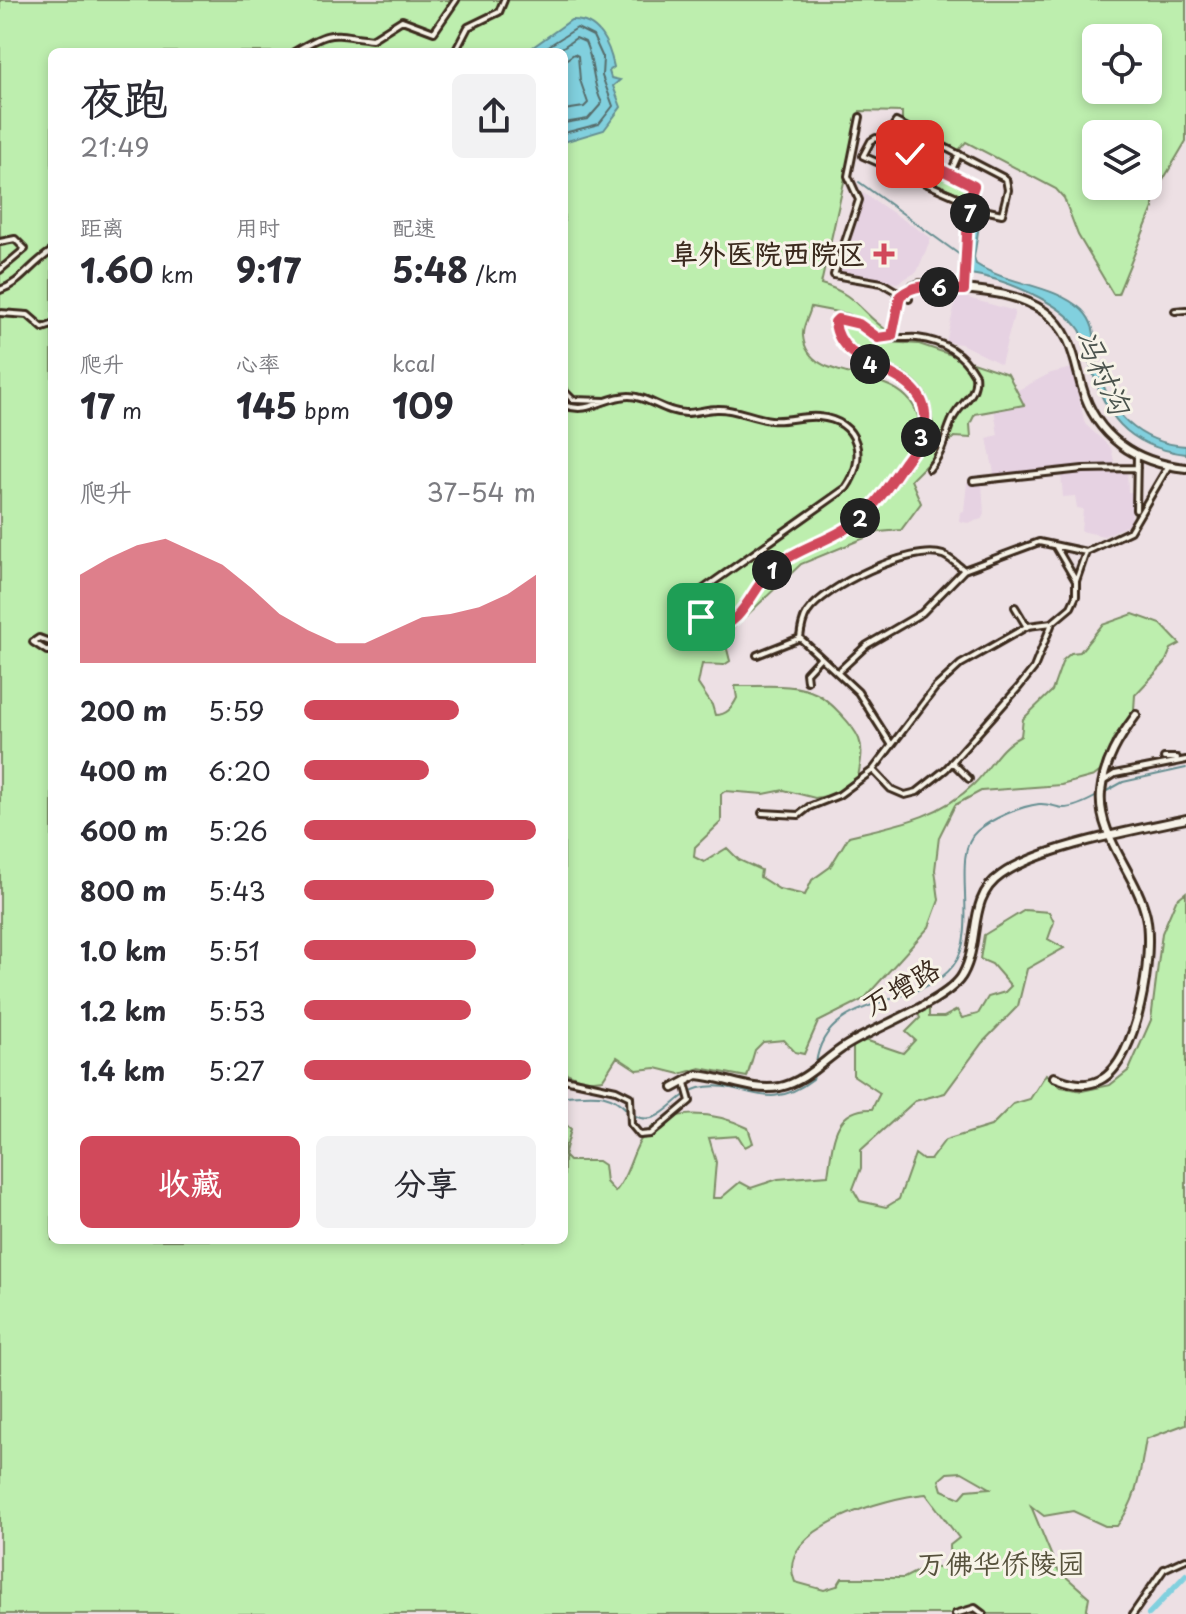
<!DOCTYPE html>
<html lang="zh">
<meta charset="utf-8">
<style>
:root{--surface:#fff;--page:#f2f2f3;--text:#2b2b33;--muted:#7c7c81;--accent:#d1495b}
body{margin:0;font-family:"Playpen Sans","LXGW WenKai TC",sans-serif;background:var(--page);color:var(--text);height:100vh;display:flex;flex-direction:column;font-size:30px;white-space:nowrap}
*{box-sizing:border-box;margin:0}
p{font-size:26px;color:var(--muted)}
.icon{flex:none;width:44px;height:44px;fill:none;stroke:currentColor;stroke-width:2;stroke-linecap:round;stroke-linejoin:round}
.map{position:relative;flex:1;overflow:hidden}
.side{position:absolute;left:48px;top:48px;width:520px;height:1196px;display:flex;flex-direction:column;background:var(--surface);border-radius:12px;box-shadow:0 4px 12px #0003}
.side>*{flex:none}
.controls{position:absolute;left:1082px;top:24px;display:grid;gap:16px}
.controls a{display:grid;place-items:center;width:80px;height:80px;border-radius:12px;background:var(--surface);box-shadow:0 4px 12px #0003;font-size:40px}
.pin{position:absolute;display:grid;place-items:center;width:68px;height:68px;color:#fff;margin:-34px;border-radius:16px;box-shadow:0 4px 12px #0006}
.km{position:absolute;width:40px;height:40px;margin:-20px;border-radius:50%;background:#222;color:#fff;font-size:22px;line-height:40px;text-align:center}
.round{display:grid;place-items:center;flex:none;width:84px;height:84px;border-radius:12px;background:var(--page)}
.headline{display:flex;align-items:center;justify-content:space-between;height:136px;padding:0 32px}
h1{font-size:44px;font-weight:700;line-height:60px}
.metrics{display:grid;grid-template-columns:repeat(3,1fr);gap:12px;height:136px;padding:8px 32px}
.metrics div{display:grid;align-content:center}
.metrics b{font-size:34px;font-weight:700}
.metrics small{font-size:22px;font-weight:400}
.metrics p{font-size:22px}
.chart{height:224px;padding:16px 32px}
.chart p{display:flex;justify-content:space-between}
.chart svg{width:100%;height:144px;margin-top:8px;fill:var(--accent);opacity:.7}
.action{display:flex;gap:16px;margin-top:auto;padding:16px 32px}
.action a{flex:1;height:92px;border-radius:12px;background:var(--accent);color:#fff;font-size:32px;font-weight:700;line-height:92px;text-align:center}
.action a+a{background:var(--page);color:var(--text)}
ul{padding:0 32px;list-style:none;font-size:26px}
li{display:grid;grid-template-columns:128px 96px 1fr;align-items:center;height:60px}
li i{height:20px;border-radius:10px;background:var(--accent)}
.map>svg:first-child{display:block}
.built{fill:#e6d2e2}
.green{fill:#bdeeae;stroke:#7c8c66;stroke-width:2;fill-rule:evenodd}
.water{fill:#81d0de;stroke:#658e91;stroke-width:2}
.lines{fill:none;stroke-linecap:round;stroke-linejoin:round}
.shore{stroke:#576c6b;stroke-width:2}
.stream{stroke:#658e91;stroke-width:2}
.river{stroke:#81d0de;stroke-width:6}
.street-casing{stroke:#3b2a1e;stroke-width:10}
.secondary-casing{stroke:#3b2a1e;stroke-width:12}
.street{stroke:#f7f3e8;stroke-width:4}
.secondary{stroke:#f7f3e8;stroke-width:6}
.route-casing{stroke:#fff;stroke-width:16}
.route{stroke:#d1495b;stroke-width:10}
.poi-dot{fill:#d1495b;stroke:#f7f3e8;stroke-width:3}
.labels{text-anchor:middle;stroke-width:6;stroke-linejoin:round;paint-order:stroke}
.poi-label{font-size:28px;font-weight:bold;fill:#3b2a1e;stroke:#f7f3e8;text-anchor:end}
.street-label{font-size:28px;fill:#3b2a1e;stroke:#f7f3e8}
.park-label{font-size:28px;fill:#55513b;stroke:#f7f3e8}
.water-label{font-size:30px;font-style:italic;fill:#4c544e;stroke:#f7f3e8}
</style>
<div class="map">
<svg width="1186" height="1614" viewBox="0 0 1186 1614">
<rect width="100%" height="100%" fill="#ede0e4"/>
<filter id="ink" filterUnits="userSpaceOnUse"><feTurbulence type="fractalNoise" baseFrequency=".0125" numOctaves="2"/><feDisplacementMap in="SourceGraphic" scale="16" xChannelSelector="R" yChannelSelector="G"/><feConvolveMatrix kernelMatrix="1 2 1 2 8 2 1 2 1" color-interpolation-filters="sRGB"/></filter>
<g filter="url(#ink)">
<!-- built -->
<path class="built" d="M863 193 931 238 917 272 897 283 839 275Z
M957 295 1015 311 1001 364 961 344 946 342Z
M1072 368 1085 424 1111 448 1115 465 995 478 987 438 998 435 993 403 1051 373Z
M1127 469 1128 492H1133L1131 524 1104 536 1081 531 1083 509 1077 508 1075 496 1063 497 1061 473Z
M967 482H982L984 515 982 519 967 523 959 521 960 512 964 511Z"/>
<!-- green -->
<path class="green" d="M0 0H1186V141L1153 197V208L1118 294H1113L1078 235 1064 198 1056 189 966 142 959 150 902 121V112L860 111 821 284C858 294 862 316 891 333L874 331 848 314 811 307C809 317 802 326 803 336 808 392 912 358 920 426L933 429C932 416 931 403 924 392 904 359 848 366 839 323L858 327 885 342 919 344 1008 374 1024 405 975 414 970 424 971 438 954 437 911 480 921 503 901 530 879 532 801 564 724 637 730 661 724 665 702 664 698 684 712 705 715 715C727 715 732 708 737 698L735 686C759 687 795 682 817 694 829 700 854 726 859 739 864 751 860 765 858 777L833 795 815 798 784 790 764 794 725 791 721 794V822L695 847 694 857 704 862 727 848 739 860 761 870 760 877 779 889 805 895 812 880 830 867 849 836C895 825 939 818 974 784 990 769 998 747 1021 736L1023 719 1052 691 1063 660 1071 653 1080 652 1102 625 1133 614 1161 624 1180 644 1171 649 1165 663 1135 695 1134 710 1113 739 1102 770 1094 776 1061 785 981 791 955 805 939 837 935 870 939 900 929 927 864 999 818 1022 804 1054 795 1052 784 1040 763 1042 755 1050 747 1077 700 1068 680 1074 656 1068 637 1070 617 1057 603 1079 585 1081 564 1072V52H52V1240H564V1123L571 1129 564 1156 569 1161H598L604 1165 606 1182 615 1192C628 1177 630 1158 640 1141 662 1104 716 1112 748 1128L753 1143 745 1147 738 1136 709 1138 716 1162 713 1198H721L740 1182 751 1188 778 1179 828 1175C833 1145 832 1108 872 1109L880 1093 853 1075V1047L862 1039 903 1053 915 1040 906 1032 920 1018 918 1013 929 1003V1017H944L957 1010 962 1018 978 1014 988 997 1005 992 1011 986 992 964 980 959 984 935 1025 910 1049 912 1054 922 1048 939 1064 948 1027 969 1018 1006 982 1043 945 1093 915 1101 861 1150V1168L853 1189 860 1201 886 1207 899 1199 915 1154 923 1160H930L945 1140 991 1126 1013 1104 1030 1099 1046 1074 1061 1087 1082 1091 1110 1085 1129 1070 1151 1020 1162 933 1176 900 1186 892V1424L1146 1439C1140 1472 1138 1499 1117 1526H1105L1073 1511 1044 1516 1031 1506 1057 1569 1089 1597 1086 1614H0ZM1096 38H1148V90H1096ZM1096 134H1148V186H1096ZM962 1472 990 1488 967 1490 960 1498 942 1490 939 1480 947 1473ZM926 1494 959 1538 949 1546 950 1572 929 1565 904 1578H842L837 1586 824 1590 795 1582C772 1528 888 1497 926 1494Z
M915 161 972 187 969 198 909 172Z"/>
<!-- water -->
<path class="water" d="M571 20C599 19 609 44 614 67L609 71 611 78 620 80 613 86 621 107 604 130 564 142V52H526Z
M974 217 980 219 974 257 976 264C1008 285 1054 284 1082 310 1099 327 1093 346 1098 367 1108 413 1139 443 1186 446V454C1127 447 1103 415 1089 359 1086 349 1086 340 1080 330 1061 301 999 277 968 274Z"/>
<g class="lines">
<!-- shore -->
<path class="shore" d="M539 52 577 28 593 36 603 58 602 76 613 106 599 124 564 133
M556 52 576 38 585 42C595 63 591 82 602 103L588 119 564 123
M564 61 574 54 578 56 580 80 588 103 584 107 564 110"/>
<!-- stream -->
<path class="stream" d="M859 182 960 255 972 257
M1103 793 1123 782 1186 768
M816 1064C824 991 919 1010 953 966 981 930 949 854 977 831 991 819 1021 806 1039 804 1048 803 1054 807 1063 808 1074 808 1088 801 1097 796
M564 1096C591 1095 608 1089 628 1111
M633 1115C661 1130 674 1094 699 1088 744 1078 764 1117 813 1079L815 1071"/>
<!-- river -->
<path class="river" d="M1149 1614 1186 1575"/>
<!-- street casing -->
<g class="street-casing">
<path id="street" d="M294 52C333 29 329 34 372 39L402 20 434 32 456 0
M455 52 468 27 499 12 504 0
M860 117 848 176 859 200 834 275 882 283 909 299
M876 138 969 183 974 186 972 198 964 200 863 156 871 141Z
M883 141 896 122 1006 179 1008 190 1002 214 970 207
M905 152 914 131
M950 174 959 154
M0 242 15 239 25 249 0 270
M963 288 969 200
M0 290C23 282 29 265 52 251
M1175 311 1186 310
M0 313 28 315 43 328 52 325
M892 336C900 340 908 337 917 338 942 341 963 353 975 375 978 396 961 402 953 418 943 439 946 448 929 469
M564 391 573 400 606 401
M564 405C589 415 605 396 629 396 648 396 665 413 686 413 696 413 706 409 717 409 735 408 752 418 771 420 787 422 803 415 819 417 860 421 867 458 846 488L702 590 697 610 715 628 731 623C745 606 756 584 773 570 797 550 827 542 853 524 880 505 941 431 919 397 899 366 839 366 835 322L838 319 859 324 878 338 892 336 900 296 912 287
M973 481 1083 469 1137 468
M1136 510 1137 455
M1086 552 1130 531 1169 465
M1015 607 1027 627
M52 643 39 638 33 642 47 651H52
M757 655 800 638
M838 672 867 645 922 613 964 570 1039 542 1086 552 1076 581
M807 681 806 673 819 659
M891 744 858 692 800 638C801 629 802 621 807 613 824 587 912 544 943 555 950 558 958 565 964 570
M1164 758H1177
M952 762 969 779
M873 770 891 789 905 795 917 792 946 769 1019 687 1034 668 1052 623 1071 607 1076 596V581L1056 547
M1104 781 1115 774 1186 760
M762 813 799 815 809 807 839 795 873 770 935 688 961 664 1028 626 1052 623
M564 1079 616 1090 630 1097 631 1124 640 1135 651 1134 690 1101 685 1083
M955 1614 975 1608 983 1614
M1133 1614 1164 1569 1186 1559"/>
</g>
<!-- secondary casing -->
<g class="secondary-casing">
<path id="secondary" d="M912 287 920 284C960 291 1010 287 1045 312 1071 331 1074 358 1082 387 1096 437 1136 463 1186 468
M1054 1077C1069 1083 1084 1088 1100 1080 1138 1062 1154 953 1146 916 1137 874 1097 837 1101 792 1104 762 1119 738 1136 715
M673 1088 697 1075C725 1077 751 1092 780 1087 804 1082 821 1063 841 1049 870 1028 949 1002 963 974 981 941 967 898 1001 875 1042 846 1136 830 1186 819"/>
</g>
<!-- street -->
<use href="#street" class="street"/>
<!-- secondary -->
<use href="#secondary" class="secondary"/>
</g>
</g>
<g class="lines" filter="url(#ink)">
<!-- route casing -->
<g class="route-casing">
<path id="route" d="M701 617 715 628C742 625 751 591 769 573 792 549 827 543 853 524 875 508 889 485 904 463 915 448 927 434 925 414 920 364 840 373 835 322L838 319 859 324 878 338 892 336 900 296C922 278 938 291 964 290L969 200 974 186 910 154"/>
</g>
<!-- route -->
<use href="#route" class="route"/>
</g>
<!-- markers -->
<path class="poi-dot" d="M880 242h8v8h8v8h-8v8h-8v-8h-8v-8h8z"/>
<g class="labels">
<!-- poi labels -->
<g class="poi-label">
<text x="866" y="264">阜外医院西院区</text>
</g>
<!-- street labels -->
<g class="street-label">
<text transform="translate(901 987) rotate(-30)" y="10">万增路</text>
</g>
<!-- park labels -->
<g class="park-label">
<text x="1001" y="1574">万佛华侨陵园</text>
</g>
<!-- water labels -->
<g class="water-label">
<text transform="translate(1102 372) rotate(65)" y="10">冯村沟</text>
</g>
</g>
</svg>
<div class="controls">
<a><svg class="icon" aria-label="locate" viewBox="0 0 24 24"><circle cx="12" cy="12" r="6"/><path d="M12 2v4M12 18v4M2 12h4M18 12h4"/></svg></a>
<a><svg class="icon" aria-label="layers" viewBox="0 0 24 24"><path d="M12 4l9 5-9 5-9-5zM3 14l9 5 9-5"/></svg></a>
</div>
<div class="pin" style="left:701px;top:617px;background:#1e9e55"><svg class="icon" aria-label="arrive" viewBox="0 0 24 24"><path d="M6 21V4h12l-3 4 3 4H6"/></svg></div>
<div class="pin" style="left:910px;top:154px;background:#d93025"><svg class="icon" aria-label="check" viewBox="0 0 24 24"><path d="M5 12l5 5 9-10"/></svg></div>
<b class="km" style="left:772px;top:570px">1</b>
<b class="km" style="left:860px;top:518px">2</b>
<b class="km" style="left:921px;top:437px">3</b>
<b class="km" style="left:870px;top:364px">4</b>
<b class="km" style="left:939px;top:287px">6</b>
<b class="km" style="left:970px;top:213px">7</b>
<section class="side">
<div class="headline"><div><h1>夜跑</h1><p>21:49</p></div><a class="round"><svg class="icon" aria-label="share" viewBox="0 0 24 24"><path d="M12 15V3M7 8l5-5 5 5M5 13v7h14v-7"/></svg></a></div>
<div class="metrics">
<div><p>距离</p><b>1.60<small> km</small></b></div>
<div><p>用时</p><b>9:17</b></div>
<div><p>配速</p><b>5:48<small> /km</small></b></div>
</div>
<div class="metrics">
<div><p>爬升</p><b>17<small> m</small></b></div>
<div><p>心率</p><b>145<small> bpm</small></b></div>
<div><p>kcal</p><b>109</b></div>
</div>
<div class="chart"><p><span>爬升</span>37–54 m</p>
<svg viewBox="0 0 160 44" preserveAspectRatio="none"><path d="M0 44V17L10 12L20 8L30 6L40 10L50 14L60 21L70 29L80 34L90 38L100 38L110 34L120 30L130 29L140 27L150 23L160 17V44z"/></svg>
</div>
<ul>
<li><b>200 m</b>5:59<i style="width:67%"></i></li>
<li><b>400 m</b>6:20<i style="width:54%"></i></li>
<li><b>600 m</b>5:26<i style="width:100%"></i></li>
<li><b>800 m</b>5:43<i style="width:82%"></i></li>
<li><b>1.0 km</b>5:51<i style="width:74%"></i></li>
<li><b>1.2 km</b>5:53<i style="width:72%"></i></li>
<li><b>1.4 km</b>5:27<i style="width:98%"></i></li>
</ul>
<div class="action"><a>收藏</a><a>分享</a></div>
</section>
</div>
